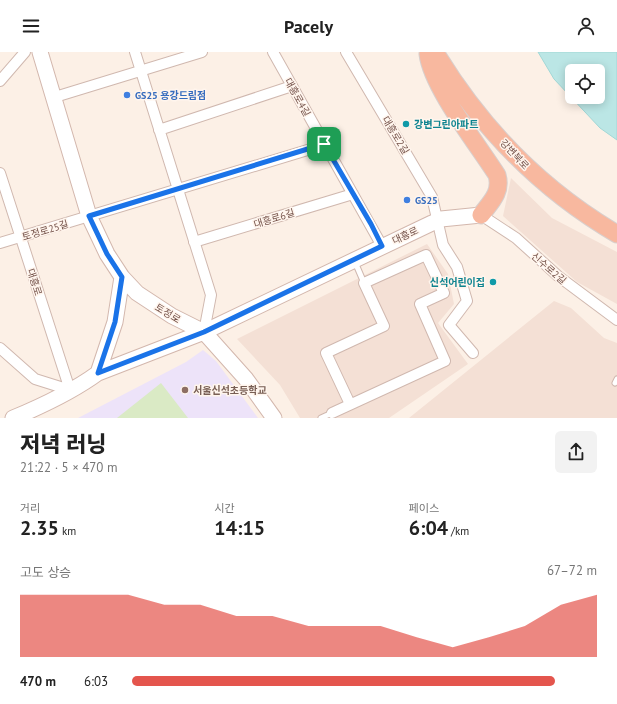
<!DOCTYPE html>
<html lang="ko">
<meta charset="utf-8">
<style>
:root{--surface:#fff;--page:#f2f2f2;--text:#222;--muted:#767676;--accent:#e4554d}
body{margin:0;font-family:"PT Sans","Noto Sans KR",sans-serif;background:var(--page);color:var(--text);height:100vh;display:flex;flex-direction:column;font-size:15px;white-space:nowrap}
*{box-sizing:border-box;margin:0}
p{font-size:13px;color:var(--muted)}
.icon{flex:none;width:22px;height:22px;fill:none;stroke:currentColor;stroke-width:2;stroke-linecap:round;stroke-linejoin:round}
.map{position:relative;height:366px;overflow:hidden}
.side{display:flex;flex-direction:column;background:var(--surface);flex:1}
.side>*{flex:none}
.tools{position:absolute;left:565px;top:12px;display:grid;gap:8px}
.tools a{display:grid;place-items:center;width:40px;height:40px;border-radius:6px;background:var(--surface);box-shadow:0 2px 10px #0003;font-size:20px}
.pin{position:absolute;display:grid;place-items:center;width:34px;height:34px;color:#fff;margin:-17px;border-radius:8px;box-shadow:0 2px 6px #0006}
.round{display:grid;place-items:center;flex:none;width:42px;height:42px;border-radius:6px;background:var(--page)}
.headline{display:flex;align-items:center;justify-content:space-between;height:68px;padding:0 20px}
h1{font-size:22px;font-weight:800;line-height:30px}
.figures{display:grid;grid-template-columns:repeat(3,1fr);gap:6px;height:68px;padding:4px 20px}
.figures div{display:grid;align-content:center}
.figures b{font-size:20px;font-weight:800}
.figures small{font-size:11px;font-weight:400}
.figures p{font-size:11px}
.chart{height:112px;padding:8px 20px}
.chart p{display:flex;justify-content:space-between}
.chart svg{width:100%;height:72px;margin-top:4px;fill:var(--accent);opacity:.7}
ul{padding:0 20px;list-style:none;font-size:13px}
li{display:grid;grid-template-columns:64px 48px 1fr;align-items:center;height:30px}
li i{height:10px;border-radius:5px;background:var(--accent)}
header{display:flex;justify-content:space-between;align-items:center;height:52px;padding:0 20px;background:var(--surface);font-size:18px;font-weight:800}
.map>svg:first-child{display:block}
.residential{fill:#f4e0d5}
.education{fill:#ede3f9}
.green{fill:#daeac5}
.water{fill:#bbe6e5;stroke:#a1d7d6;fill-rule:evenodd}
.lines{fill:none;stroke-linecap:round;stroke-linejoin:round}
.service-casing{stroke:#d0b8af;stroke-width:7}
.minor-casing{stroke:#d0b8af;stroke-width:12}
.secondary-casing{stroke:#d3b7ad;stroke-width:17}
.trunk-casing{stroke:#d8cfcd;stroke-width:19}
.service{stroke:#fff;stroke-width:5}
.minor{stroke:#fff;stroke-width:10}
.secondary{stroke:#fff;stroke-width:15}
.trunk{stroke:#f8b89f;stroke-width:17}
.route-casing{stroke:#fff;stroke-width:8}
.route{stroke:#1a73e8;stroke-width:5}
.shop-dot{fill:#3f7fe0;stroke:#fff5ed;stroke-width:1.5}
.culture-dot{fill:#0f9aa8;stroke:#fff5ed;stroke-width:1.5}
.education-dot{fill:#8d6e63;stroke:#fff5ed;stroke-width:1.5}
.labels{text-anchor:middle;stroke-width:3;stroke-linejoin:round;paint-order:stroke}
.shop-label{font-size:10px;font-weight:bold;fill:#366cbe;stroke:#fff5ed;text-anchor:start}
.street-label{font-size:10px;fill:#75534b;stroke:#fff5ed}
.culture-label{font-size:10px;font-weight:bold;fill:#0d838f;stroke:#fff5ed;text-anchor:start}
.education-label{font-size:10px;font-weight:bold;fill:#785e54;stroke:#fff5ed;text-anchor:start}
</style>
<header><svg class="icon" aria-label="menu" viewBox="0 0 24 24"><path d="M4 6h16M4 12h16M4 18h16"/></svg>Pacely<svg class="icon" aria-label="person" viewBox="0 0 24 24"><circle cx="12" cy="8" r="4"/><path d="M4 21q1-7 8-7t8 7"/></svg></header>
<div class="map">
<svg width="617" height="366" viewBox="0 0 617 366">
<rect width="100%" height="100%" fill="#fcf0e6"/>
<!-- residential -->
<path class="residential" d="M511 126 552 166 617 200V252L577 230 503 164Z
M427 192 448 222 454 252 438 271 468 312 389 366H300L280 333 237 287Z
M554 249 571 256 604 286 617 291V366H409Z"/>
<!-- education -->
<path class="education" d="M203 298 216 309 258 366H78L186 310Z"/>
<!-- green -->
<path class="green" d="M161 331 188 366H117Z"/>
<!-- water -->
<path class="water" d="M538 0H617V88L600 76 554 27ZM572 19H598V45H572Z"/>
<g class="lines">
<!-- service casing -->
<g class="service-casing">
<path id="service" d="M355 210 364 231
M615 331 617 327
M321 366 332 361"/>
</g>
<!-- minor casing -->
<g class="minor-casing">
<path id="minor" d="M135 0 211 243 204 280
M273 0 382 194
M346 0 432 145 443 193 457 215 467 249 449 273 473 301
M0 29 25 0
M55 45 202 0
M159 78 292 34
M0 121 70 338
M481 163 516 186 558 224 617 268
M194 190 353 142
M0 191 324 93
M0 296 35 327 70 338
M332 361 445 309 420 252 444 241 426 203 364 231 384 274 326 301 350 352"/>
</g>
<!-- secondary casing -->
<g class="secondary-casing">
<path id="secondary" d="M40 0 89 164 107 202 122 225 137 241 172 264 204 280 246 327 274 366
M98 321 115 270 122 225
M13 366C42 354 72 340 98 321L204 280 432 171 441 167 481 163"/>
</g>
<!-- trunk casing -->
<g class="trunk-casing">
<path id="trunk" d="M435 0C481 76 540 137 617 182
M428 2C432 35 478 93 497 123 502 140 491 150 481 163"/>
</g>
<!-- service -->
<use href="#service" class="service"/>
<!-- minor -->
<use href="#minor" class="minor"/>
<!-- secondary -->
<use href="#secondary" class="secondary"/>
<!-- trunk -->
<use href="#trunk" class="trunk"/>
</g>
<g class="lines">
<!-- route casing -->
<g class="route-casing">
<path id="route" d="M324 92 371 172 382 194 204 280 98 321 115 270 122 225 107 202 89 164Z"/>
</g>
<!-- route -->
<use href="#route" class="route"/>
</g>
<!-- markers -->
<g class="shop-dot">
<circle cx="127" cy="43" r="4"/>
<circle cx="407" cy="148" r="4"/>
</g>
<g class="culture-dot">
<circle cx="406" cy="72" r="4"/>
<circle cx="493" cy="230" r="4"/>
</g>
<circle class="education-dot" cx="185" cy="338" r="4"/>
<g class="labels">
<!-- shop labels -->
<g class="shop-label">
<text x="135" y="47">GS25 용강드림점</text>
<text x="415" y="152">GS25</text>
</g>
<!-- street labels -->
<g class="street-label">
<text transform="translate(298 45) rotate(61)" y="4">대흥로4길</text>
<text transform="translate(396 83) rotate(59)" y="4">대흥로2길</text>
<text transform="translate(515 102) rotate(47)" y="4">강변북로</text>
<text transform="translate(274 166) rotate(-17)" y="4">대흥로6길</text>
<text transform="translate(45 178) rotate(-17)" y="4">토정로25길</text>
<text transform="translate(405 183) rotate(-25)" y="4">대흥로</text>
<text transform="translate(549 216) rotate(41)" y="4">신수로2길</text>
<text transform="translate(35 230) rotate(72)" y="4">대흥로</text>
<text transform="translate(168 261) rotate(31)" y="4">토정로</text>
</g>
<!-- culture labels -->
<g class="culture-label">
<text x="414" y="76">강변그린아파트</text>
<text x="485" y="234" text-anchor="end">신석어린이집</text>
</g>
<!-- education labels -->
<g class="education-label">
<text x="193" y="342">서울신석초등학교</text>
</g>
</g>
</svg>
<div class="tools">
<a><svg class="icon" aria-label="locate" viewBox="0 0 24 24"><circle cx="12" cy="12" r="6"/><path d="M12 2v4M12 18v4M2 12h4M18 12h4"/></svg></a>
</div>
<div class="pin" style="left:324px;top:92px;background:#1e9e55"><svg class="icon" aria-label="arrive" viewBox="0 0 24 24"><path d="M6 21V4h12l-3 4 3 4H6"/></svg></div>
</div>
<section class="side">
<div class="headline"><div><h1>저녁 러닝</h1><p>21:22 · 5 × 470 m</p></div><a class="round"><svg class="icon" aria-label="share" viewBox="0 0 24 24"><path d="M12 15V3M7 8l5-5 5 5M5 13v7h14v-7"/></svg></a></div>
<div class="figures">
<div><p>거리</p><b>2.35<small> km</small></b></div>
<div><p>시간</p><b>14:15</b></div>
<div><p>페이스</p><b>6:04<small> /km</small></b></div>
</div>
<div class="chart"><p><span>고도 상승</span>67–72 m</p>
<svg viewBox="0 0 160 44" preserveAspectRatio="none"><path d="M0 44V6L10 6L20 6L30 6L40 12L50 12L60 19L70 19L80 25L90 25L100 25L110 32L120 38L130 32L140 25L150 12L160 6V44z"/></svg>
</div>
<ul>
<li><b>470 m</b>6:03<i style="width:91%"></i></li>
</ul>
</section>
